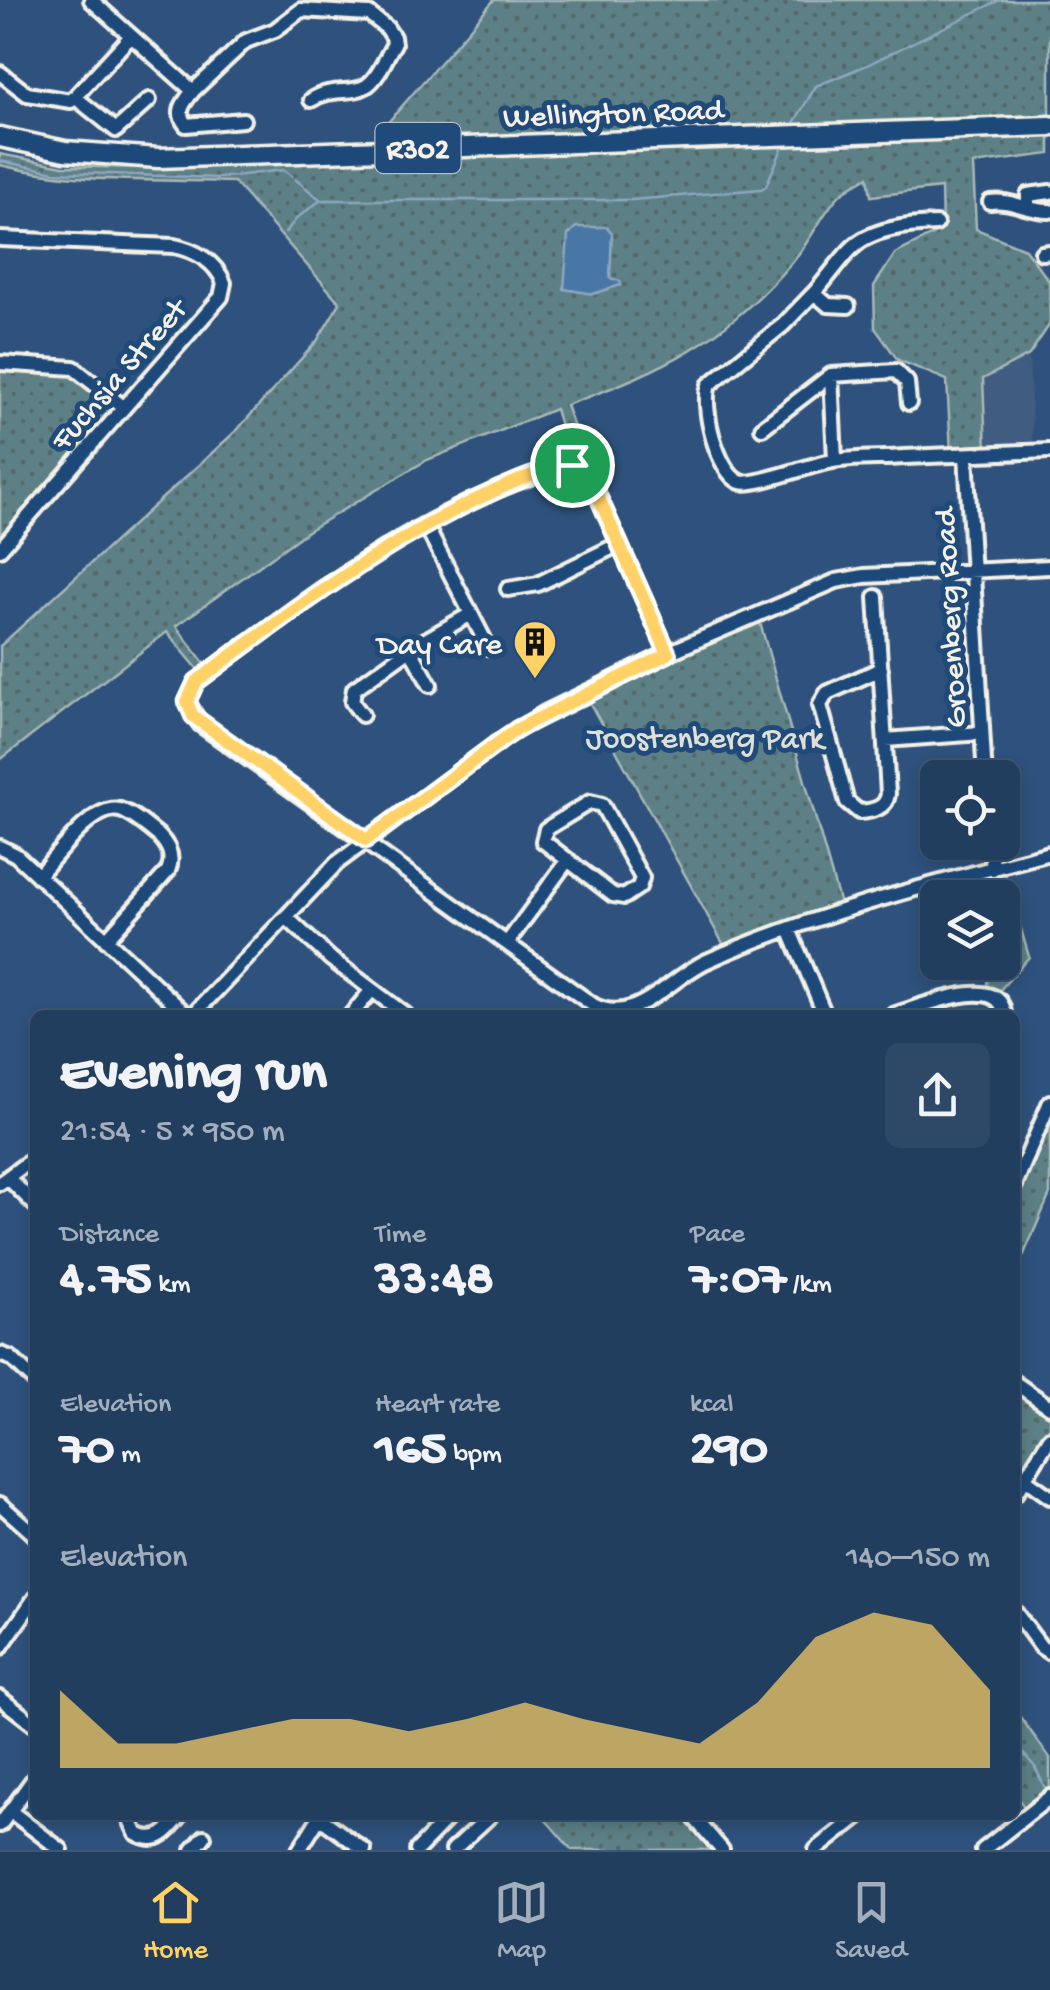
<!DOCTYPE html>
<meta charset="utf-8">
<style>
:root{--surface:#223e5e;--page:#2e4967;--text:#f1f3f6;--muted:#a2aebc;--line:#3f5773;--accent:#ffd166}
body{margin:0;font-family:"Gochi Hand",sans-serif;background:var(--page);color:var(--text);height:100vh;display:flex;flex-direction:column;font-size:38px;white-space:nowrap}
*{box-sizing:border-box;margin:0}
p{font-size:32px;color:var(--muted)}
.icon{flex:none;width:55px;height:55px;fill:none;stroke:currentColor;stroke-width:2;stroke-linecap:round;stroke-linejoin:round}
.map{position:relative;flex:1;overflow:hidden}
.sheet{position:absolute;left:30px;top:1010px;width:990px;height:810px;display:flex;flex-direction:column;background:var(--surface);border-radius:15px;box-shadow:0 5px 15px #0003,0 0 0 2px var(--line)}
.sheet>*{flex:none}
.fabs{position:absolute;left:920px;top:760px;display:grid;gap:20px}
.fabs a{display:grid;place-items:center;width:100px;height:100px;border-radius:15px;background:var(--surface);box-shadow:0 5px 15px #0003,0 0 0 2px var(--line);font-size:50px}
.pin{position:absolute;display:grid;place-items:center;width:85px;height:85px;color:#fff;margin:-42px;border:5px solid #fff;border-radius:50%;box-shadow:0 2px 10px #0007}
.round{display:grid;place-items:center;flex:none;width:105px;height:105px;border-radius:15px;background:var(--page)}
.headline{display:flex;align-items:center;justify-content:space-between;height:170px;padding:0 30px}
h1{font-size:55px;font-weight:800;line-height:75px}
.figures{display:grid;grid-template-columns:repeat(3,1fr);gap:15px;height:170px;padding:10px 30px}
.figures div{display:grid;align-content:center}
.figures b{font-size:50px;font-weight:800}
.figures small{font-size:28px;font-weight:400}
.figures p{font-size:28px}
.chart{height:280px;padding:20px 30px}
.chart p{display:flex;justify-content:space-between}
.chart svg{width:100%;height:180px;margin-top:10px;fill:var(--accent);opacity:.7}
.dock{display:flex;justify-content:space-around;align-items:center;height:140px;border-top:2px solid var(--line);background:var(--surface);font-size:28px;color:var(--muted)}
.dock a{display:grid;justify-items:center;gap:5px}
.dock .selected{color:var(--accent)}
.map>svg:first-child{display:block}
.built{fill:#405c81}
.green{fill:url(#green-dots);stroke:#a8b8b7;stroke-width:2.5}
.water{fill:#4977a5;stroke:#8da8c0;stroke-width:2.5}
.lines{fill:none;stroke-linecap:round;stroke-linejoin:round}
.stream{stroke:#8da8c0;stroke-width:2.5}
.minor-casing{stroke:#f4f1e8;stroke-width:20}
.major-casing{stroke:#f4f1e8;stroke-width:25}
.minor{stroke:#1f4a7a;stroke-width:12}
.major{stroke:#1f4a7a;stroke-width:18}
.route-casing{stroke:#fff;stroke-width:20}
.route{stroke:#ffd166;stroke-width:12}
.labels{text-anchor:middle;stroke-width:10;stroke-linejoin:round;paint-order:stroke}
.shield{fill:#1f4a7a;stroke:#b4bfc7;stroke-width:2.5}
.shield-label{font-size:30px;font-weight:bold;fill:#f4f1e8}
.street-label{font-size:32px;fill:#f4f1e8;stroke:#1f4a7a}
.poi-label{font-size:32px;fill:#f4f1e8;stroke:#1f4a7a;text-anchor:end}
.park-label{font-size:32px;fill:#dde0d9;stroke:#1f4a7a}
</style>
<div class="map">
<svg width="1050" height="1850" viewBox="0 0 1050 1850">
<defs>
<pattern id="green-dots" width="8" height="8" patternUnits="userSpaceOnUse" patternTransform="scale(2.5)"><rect width="8" height="8" fill="#5c8086"/><path d="M2 2h.1M6 6h.1" fill="none" stroke="#536769" stroke-width="1.8" stroke-linecap="round"/></pattern>
</defs>
<rect width="100%" height="100%" fill="#2e527d"/>
<filter id="ink" filterUnits="userSpaceOnUse"><feTurbulence type="fractalNoise" baseFrequency=".01" numOctaves="2"/><feDisplacementMap in="SourceGraphic" scale="20" xChannelSelector="R" yChannelSelector="G"/><feConvolveMatrix kernelMatrix="1 2 1 2 8 2 1 2 1" color-interpolation-filters="sRGB"/></filter>
<g filter="url(#ink)">
<!-- built -->
<path class="built" d="M1029 355 1033 448 986 450 982 379Z"/>
<!-- green -->
<path class="green" d="M494 0H1050V117L378 141V134Z
M1050 135V154L973 164 976 229 1025 249 1049 281 1050 324 1029 355 983 379 986 450 951 452 947 380 898 360 875 328 874 286 895 254 942 230 941 188 871 196 868 177C858 183 844 189 836 199 820 218 809 243 792 262 726 340 660 372 566 405L578 439 570 460 555 409 427 460 309 530 176 626 208 668 201 673 167 632 0 760V646L237 430 317 341 340 303 234 182C157 179 75 184 0 165V154L63 166 143 168Z
M0 367 67 370 113 405V412L0 543Z
M759 619 841 908 726 949 587 698Z
M1004 870 1029 957 999 991 987 989 988 963 1002 962V898L976 897 971 880Z
M1050 1120V1194L1015 1275V1201Z
M1015 1391 1050 1415V1429L1015 1486Z
M1015 1710 1050 1758V1793L1027 1810 1015 1795Z
M548 1815H686L716 1850H572L544 1818Z"/>
<!-- water -->
<path class="water" d="M576 227H607L612 233 610 278 620 281 621 285 593 294 564 289 568 235Z"/>
<g class="lines">
<!-- stream -->
<path class="stream" d="M792 126 816 86 867 65 1000 0
M0 161 55 172 218 178 283 170 292 176
M295 179 321 200
M285 233 297 218 321 200H632L761 189 766 186 784 144
M1015 1744 1035 1767 1045 1788"/>
<!-- minor casing -->
<g class="minor-casing">
<path id="minor" d="M91 0 193 91 246 41 275 30 301 10 369 14 387 28 393 37 394 44C386 56 379 78 366 86 351 95 332 86 311 100
M0 73 27 94 71 101 131 36
M193 91C184 102 175 112 186 125L243 120
M76 98 116 130 149 100
M990 202C1012 199 1029 212 1050 211
M1028 207V195L1050 192
M0 239 174 246C195 250 216 262 224 283L221 297 0 549
M1042 253 1050 252
M814 293C827 279 838 262 851 249 871 228 909 225 936 224
M848 306 828 305 814 293 783 325 709 385C701 407 717 472 740 482 753 487 809 465 828 462 853 457 880 459 905 457 953 455 1002 453 1050 451
M0 363 74 368 123 407
M831 375 835 460
M762 428 831 375 896 371 907 382 909 403
M966 455 985 778
M426 526 488 647
M508 589 538 584 619 544
M876 597 888 794C886 809 872 811 859 812L847 802 820 705 827 693 881 669
M410 649 430 685
M668 653 590 478 580 467 569 465C430 502 309 597 196 682L187 701 200 724 593 1005C634 1028 671 977 707 961 816 913 935 883 1050 853
M362 715 352 702 354 689 410 649 471 614
M885 740 982 733
M590 802 602 805 642 878 639 887 624 897 613 895 543 841 546 829Z
M990 842 993 869
M0 847 16 855 187 1015
M38 876C55 858 93 803 120 810 133 814 148 827 159 836 169 846 174 857 168 871L106 940
M286 917 331 959 406 1015
M789 929 825 1015
M507 943 567 861
M193 1015 337 863 504 738 545 713 668 653 836 581 864 576 1050 567
M351 1015 371 991
M893 1015C917 1008 1003 971 1004 1015
M8 1178 35 1205
M0 1183 35 1157
M1015 1185 1050 1102
M0 1354 11 1358 35 1381
M1015 1383 1050 1407
M1025 1479 1050 1497
M1015 1494 1050 1438
M0 1504 35 1535
M1015 1612 1041 1647 1050 1653
M0 1648 35 1598
M0 1698 35 1725
M10 1811 61 1850
M128 1815 136 1833C157 1846 169 1831 181 1815
M692 1815 722 1850
M320 1818 364 1850
M0 1825 35 1777
M193 1850 204 1837
M299 1850 321 1815
M417 1850 451 1815
M453 1850 491 1815
M816 1850 860 1815
M983 1850 1050 1797"/>
</g>
<!-- major casing -->
<g class="major-casing">
<path id="major" d="M0 137 65 151 158 158 1050 126"/>
</g>
<!-- minor -->
<use href="#minor" class="minor"/>
<!-- major -->
<use href="#major" class="major"/>
</g>
</g>
<g class="lines" filter="url(#ink)">
<!-- route casing -->
<g class="route-casing">
<path id="route" d="M572 465 584 470 590 478 668 654 517 729 366 840 193 716 187 702 196 682C289 613 381 544 486 495 512 483 544 468 572 465Z"/>
</g>
<!-- route -->
<use href="#route" class="route"/>
</g>
<!-- icons -->
<defs>
<g id="building-pin" transform="scale(2.25)"><path d="M0 17L-7.5 6A9.5 9.5 0 1 1 7.5 6Z" fill="#ffd166" stroke="#1f4a7a"/><path d="M-4-6H4V6H1V3H-1V6H-4ZM-2.5-4.3h1.7v1.8h-1.7ZM.8-4.3h1.7v1.8H.8ZM-2.5-1h1.7V.8h-1.7ZM.8-1h1.7V.8H.8Z" fill="#111"/></g>
</defs>
<g fill-rule="evenodd">
<use href="#building-pin" x="535" y="642"/>
</g>
<g class="labels">
<!-- shield labels -->
<rect class="shield" x="375.5" y="123" width="85" height="50" rx="8"/>
<g class="shield-label">
<text x="418" y="158">R302</text>
</g>
<!-- street labels -->
<g class="street-label">
<text transform="translate(613 111) rotate(-2)" y="11">Wellington Road</text>
<text transform="translate(117 373) rotate(-49)" y="11">Fuchsia Street</text>
<text transform="translate(948 618) rotate(-93)" y="11">Groenberg Road</text>
</g>
<!-- poi labels -->
<g class="poi-label">
<text x="502" y="653">Day Care</text>
</g>
<!-- park labels -->
<g class="park-label">
<text x="705" y="747">Joostenberg Park</text>
</g>
</g>
</svg>
<div class="fabs">
<a><svg class="icon" aria-label="locate" viewBox="0 0 24 24"><circle cx="12" cy="12" r="6"/><path d="M12 2v4M12 18v4M2 12h4M18 12h4"/></svg></a>
<a><svg class="icon" aria-label="layers" viewBox="0 0 24 24"><path d="M12 4l9 5-9 5-9-5zM3 14l9 5 9-5"/></svg></a>
</div>
<div class="pin" style="left:572px;top:465px;background:#1e9e55"><svg class="icon" aria-label="arrive" viewBox="0 0 24 24"><path d="M6 21V4h12l-3 4 3 4H6"/></svg></div>
<section class="sheet">
<div class="headline"><div><h1>Evening run</h1><p>21:54 · 5 × 950 m</p></div><a class="round"><svg class="icon" aria-label="share" viewBox="0 0 24 24"><path d="M12 15V3M7 8l5-5 5 5M5 13v7h14v-7"/></svg></a></div>
<div class="figures">
<div><p>Distance</p><b>4.75<small> km</small></b></div>
<div><p>Time</p><b>33:48</b></div>
<div><p>Pace</p><b>7:07<small> /km</small></b></div>
</div>
<div class="figures">
<div><p>Elevation</p><b>70<small> m</small></b></div>
<div><p>Heart rate</p><b>165<small> bpm</small></b></div>
<div><p>kcal</p><b>290</b></div>
</div>
<div class="chart"><p><span>Elevation</span>140–150 m</p>
<svg viewBox="0 0 160 44" preserveAspectRatio="none"><path d="M0 44V25L10 38L20 38L30 35L40 32L50 32L60 35L70 32L80 28L90 32L100 35L110 38L120 28L130 12L140 6L150 9L160 25V44z"/></svg>
</div>
</section>
</div>
<nav class="dock">
<a class="selected"><svg class="icon" aria-label="home" viewBox="0 0 24 24"><path d="M3 11l9-7 9 7M6 9v11h12V9"/></svg>Home</a>
<a><svg class="icon" aria-label="map" viewBox="0 0 24 24"><path d="M3 6l6-2 6 2 6-2v14l-6 2-6-2-6 2zM9 4v14M15 6v14"/></svg>Map</a>
<a><svg class="icon" aria-label="saved" viewBox="0 0 24 24"><path d="M7 4h10v16l-5-4-5 4z"/></svg>Saved</a>
</nav>
